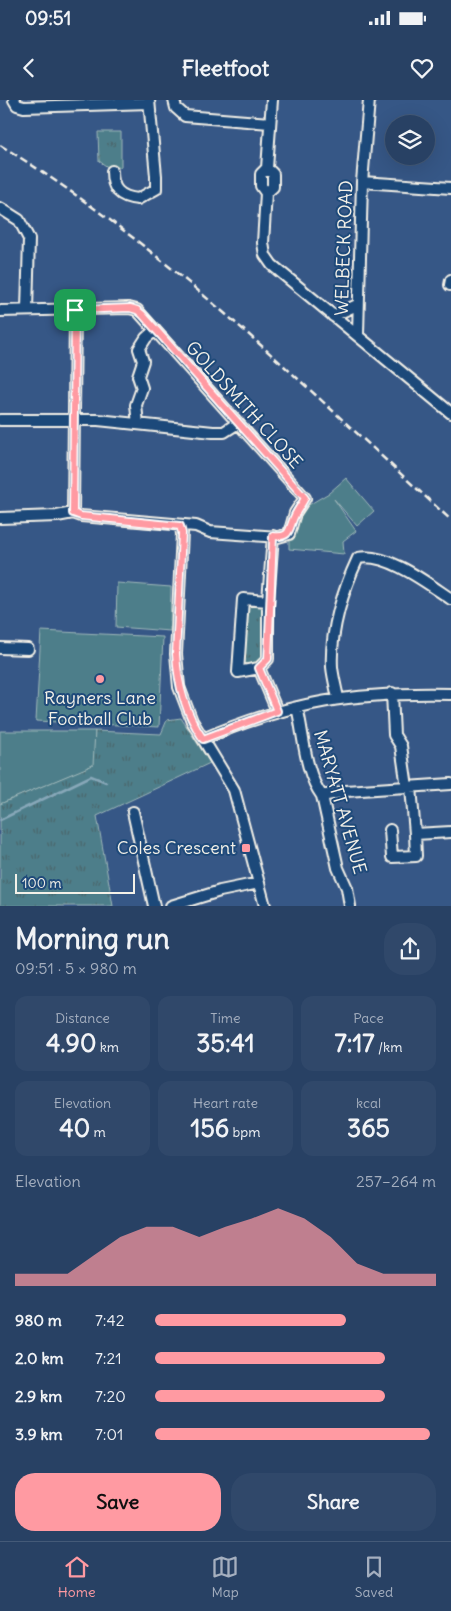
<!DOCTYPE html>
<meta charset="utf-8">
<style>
:root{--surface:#284164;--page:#30486a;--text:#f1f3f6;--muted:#a5afbf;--line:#445a78;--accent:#ff9aa2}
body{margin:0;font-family:Delius,sans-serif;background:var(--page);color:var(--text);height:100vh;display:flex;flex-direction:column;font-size:19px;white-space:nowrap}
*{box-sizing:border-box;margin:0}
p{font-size:16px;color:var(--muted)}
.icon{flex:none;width:28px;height:28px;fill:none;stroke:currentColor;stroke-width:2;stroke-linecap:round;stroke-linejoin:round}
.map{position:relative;height:806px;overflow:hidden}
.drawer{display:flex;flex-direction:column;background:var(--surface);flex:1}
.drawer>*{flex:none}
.buttons{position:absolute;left:385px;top:15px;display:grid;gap:10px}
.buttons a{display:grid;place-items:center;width:50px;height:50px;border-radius:50%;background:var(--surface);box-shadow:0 5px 20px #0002,0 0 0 1px var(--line);font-size:25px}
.scale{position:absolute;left:15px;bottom:12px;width:120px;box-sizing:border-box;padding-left:5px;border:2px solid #f4f1e8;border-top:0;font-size:14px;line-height:18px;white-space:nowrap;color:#f4f1e8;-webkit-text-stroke:4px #1f4a7a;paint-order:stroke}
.pin{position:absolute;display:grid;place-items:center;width:42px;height:42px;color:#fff;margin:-21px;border-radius:10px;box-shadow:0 2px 8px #0006}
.round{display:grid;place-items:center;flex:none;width:52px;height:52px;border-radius:20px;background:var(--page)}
.headline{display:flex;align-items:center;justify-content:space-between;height:85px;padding:0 15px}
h1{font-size:28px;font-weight:700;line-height:38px}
.metrics{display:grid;grid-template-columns:repeat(3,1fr);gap:8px;height:85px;padding:5px 15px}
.metrics div{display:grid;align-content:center;border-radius:12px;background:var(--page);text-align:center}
.metrics b{font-size:25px;font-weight:700}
.metrics small{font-size:14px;font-weight:400}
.metrics p{font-size:14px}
.chart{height:140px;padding:10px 15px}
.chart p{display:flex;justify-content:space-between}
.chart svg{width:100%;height:90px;margin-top:5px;fill:var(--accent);opacity:.7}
.action{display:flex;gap:10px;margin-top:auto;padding:10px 15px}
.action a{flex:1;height:58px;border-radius:20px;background:var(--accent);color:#111;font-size:20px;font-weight:700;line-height:58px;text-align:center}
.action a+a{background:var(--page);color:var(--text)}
ul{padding:0 15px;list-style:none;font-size:16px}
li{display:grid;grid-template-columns:80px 60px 1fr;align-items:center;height:38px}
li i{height:12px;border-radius:6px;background:var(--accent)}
.status{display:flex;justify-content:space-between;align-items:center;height:35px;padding:0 25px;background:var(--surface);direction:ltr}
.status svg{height:14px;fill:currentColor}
header{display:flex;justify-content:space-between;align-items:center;height:65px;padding:0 15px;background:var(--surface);font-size:22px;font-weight:700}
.tab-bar{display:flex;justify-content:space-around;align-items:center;height:70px;border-top:1px solid var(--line);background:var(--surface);font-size:14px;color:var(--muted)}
.tab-bar a{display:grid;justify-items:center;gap:2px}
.tab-bar .current{color:var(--accent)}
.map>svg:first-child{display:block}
.green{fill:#4d7e8a;stroke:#a0b8b9}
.park{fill:url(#park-tufts);stroke:#a0b8b9}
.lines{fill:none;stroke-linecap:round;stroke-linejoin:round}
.stream{stroke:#88a8b9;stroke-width:2.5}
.street-casing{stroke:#f4f1e8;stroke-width:14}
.street{stroke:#1f4a7a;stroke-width:10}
.rail{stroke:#f4f1e8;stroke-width:2.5;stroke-dasharray:8 4;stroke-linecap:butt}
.route-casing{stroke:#fff;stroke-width:10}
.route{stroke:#ff9aa2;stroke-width:6}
.poi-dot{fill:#ff9aa2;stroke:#1f4a7a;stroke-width:2}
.labels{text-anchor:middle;stroke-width:4;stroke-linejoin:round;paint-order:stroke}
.street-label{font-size:18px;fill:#f4f1e8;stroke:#1f4a7a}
.poi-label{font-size:18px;fill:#f4f1e8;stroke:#1f4a7a}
</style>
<div class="status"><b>09:51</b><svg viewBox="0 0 49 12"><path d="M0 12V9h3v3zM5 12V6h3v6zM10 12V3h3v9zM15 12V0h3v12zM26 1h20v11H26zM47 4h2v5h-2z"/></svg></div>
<header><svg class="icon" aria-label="back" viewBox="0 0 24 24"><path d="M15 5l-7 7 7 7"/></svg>Fleetfoot<svg class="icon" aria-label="heart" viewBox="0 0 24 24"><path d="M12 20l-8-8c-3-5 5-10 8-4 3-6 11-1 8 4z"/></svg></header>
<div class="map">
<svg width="451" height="806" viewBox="0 0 451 806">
<defs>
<pattern id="park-tufts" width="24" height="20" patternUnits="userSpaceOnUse" patternTransform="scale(1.25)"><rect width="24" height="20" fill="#4d7e8a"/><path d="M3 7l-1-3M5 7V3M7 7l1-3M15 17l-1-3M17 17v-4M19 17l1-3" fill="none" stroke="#4b666b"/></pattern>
</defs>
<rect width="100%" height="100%" fill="#365786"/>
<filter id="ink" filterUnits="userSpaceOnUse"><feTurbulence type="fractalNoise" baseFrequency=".02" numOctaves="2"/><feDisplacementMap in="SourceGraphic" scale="10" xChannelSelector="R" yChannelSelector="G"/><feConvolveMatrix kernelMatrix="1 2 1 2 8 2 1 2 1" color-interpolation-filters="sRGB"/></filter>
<g filter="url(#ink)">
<!-- green -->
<path class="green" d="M346 378 374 411 357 426 334 399 356 431 343 441 344 454 289 449V434L295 413 329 393Z
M117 483 171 487 170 531 116 527Z
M41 531 163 537 159 627 36 621Z
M0 631H95L94 665 0 704Z"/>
<!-- park -->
<path class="park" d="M98 32H121V67L109 68 99 61Z
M243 506H268L263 565 243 567Z
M181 618 210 663 97 716 113 806H0V704L93 665 95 631 161 634 167 620Z"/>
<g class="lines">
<!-- stream -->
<path class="stream" d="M0 720 91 676 106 682"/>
<!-- street casing -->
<g class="street-casing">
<path id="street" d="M14 0 17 5 24 7 149 3
M174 0 176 8 185 16 270 23
M272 0 267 68 261 74V86L266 93 263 143 265 155 272 165 451 313
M112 71C112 89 119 97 138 99L156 89V76L149 0
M362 82 451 88
M266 93 273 87V74L267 68
M0 108 19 120 29 139 27 210
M450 185 451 180
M0 211 129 208 137 210 305 398 295 413 289 434 278 437 210 432 196 426 81 416 73 413 75 210
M333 216 357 205
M358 234 362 82 369 0
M0 320H98L213 332H224L238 323
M138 324 136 305 142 288 138 276 143 261 139 249 146 238 155 230
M0 418 57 416 73 413
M180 426 182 433 176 554 179 587 192 621 234 690 265 806
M0 548 28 549
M259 568 268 559V501L273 436
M259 568 238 572 243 499 268 501
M259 568 277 611
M392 593 394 635 401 646 407 687
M338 598C336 588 333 577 332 567 330 531 343 490 358 458 387 452 427 483 451 499
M297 607C304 635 304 671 322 696L338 768 347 788 350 806
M203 639C291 601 356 592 451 594
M411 687 415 734 451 732
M322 696 346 691 451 684
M133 712 154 806
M390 730 392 757 416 756 415 734
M171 806 220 791 259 783"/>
</g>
<!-- street -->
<use href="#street" class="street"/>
<!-- rail -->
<path class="rail" d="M0 45C167 147 307 289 451 420"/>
</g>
</g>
<g class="lines" filter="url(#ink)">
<!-- route casing -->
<g class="route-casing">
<path id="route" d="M130 208 137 210 142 214 305 398C302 404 298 409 295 415 288 429 292 438 273 436L268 559 259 568 277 611 203 639C185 612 178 586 176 554L182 433 180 426 81 416 73 413 75 210Z"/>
</g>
<!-- route -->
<use href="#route" class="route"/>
</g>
<!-- markers -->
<g class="poi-dot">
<circle cx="100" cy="579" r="5"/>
<rect x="241" y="743" width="10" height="10" rx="2.5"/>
</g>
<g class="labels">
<!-- street labels -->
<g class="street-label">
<text transform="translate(344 148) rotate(-88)" y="6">WELBECK ROAD</text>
<text transform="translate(244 305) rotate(48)" y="6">GOLDSMITH CLOSE</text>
<text transform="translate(340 702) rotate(74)" y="6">MARYATT AVENUE</text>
</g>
<!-- poi labels -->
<g class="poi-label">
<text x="100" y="604">Rayners Lane<tspan x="100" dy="21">Football Club</tspan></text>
<text x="236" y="754" text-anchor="end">Coles Crescent</text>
</g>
</g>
</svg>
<div class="buttons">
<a><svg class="icon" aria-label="layers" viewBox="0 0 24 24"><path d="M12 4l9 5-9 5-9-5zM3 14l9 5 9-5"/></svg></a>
</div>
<div class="scale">100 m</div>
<div class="pin" style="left:75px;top:210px;background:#1e9e55"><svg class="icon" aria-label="arrive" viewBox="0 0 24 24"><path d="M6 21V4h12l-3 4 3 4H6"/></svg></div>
</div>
<section class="drawer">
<div class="headline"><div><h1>Morning run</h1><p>09:51 · 5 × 980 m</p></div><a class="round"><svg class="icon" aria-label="share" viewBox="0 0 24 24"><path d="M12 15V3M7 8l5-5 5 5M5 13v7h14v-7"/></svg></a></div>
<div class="metrics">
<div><p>Distance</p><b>4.90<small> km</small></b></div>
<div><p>Time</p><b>35:41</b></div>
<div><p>Pace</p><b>7:17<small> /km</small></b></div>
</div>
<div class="metrics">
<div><p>Elevation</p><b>40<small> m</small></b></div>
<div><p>Heart rate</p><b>156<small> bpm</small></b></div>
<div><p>kcal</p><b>365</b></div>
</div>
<div class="chart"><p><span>Elevation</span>257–264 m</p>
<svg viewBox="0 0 160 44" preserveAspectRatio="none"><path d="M0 44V38L10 38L20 38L30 29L40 20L50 15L60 15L70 20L80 15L90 11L100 6L110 11L120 20L130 33L140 38L150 38L160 38V44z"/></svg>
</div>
<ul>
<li><b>980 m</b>7:42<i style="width:68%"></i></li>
<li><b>2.0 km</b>7:21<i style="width:82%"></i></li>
<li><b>2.9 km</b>7:20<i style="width:82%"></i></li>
<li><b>3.9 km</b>7:01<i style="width:98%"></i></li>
</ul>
<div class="action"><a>Save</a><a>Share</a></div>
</section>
<nav class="tab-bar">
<a class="current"><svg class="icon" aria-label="home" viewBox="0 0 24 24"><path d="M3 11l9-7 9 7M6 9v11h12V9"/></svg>Home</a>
<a><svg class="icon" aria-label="map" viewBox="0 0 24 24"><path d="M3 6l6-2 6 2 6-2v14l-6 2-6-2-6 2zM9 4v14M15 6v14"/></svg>Map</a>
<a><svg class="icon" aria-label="saved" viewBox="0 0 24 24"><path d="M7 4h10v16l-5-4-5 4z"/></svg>Saved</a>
</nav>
